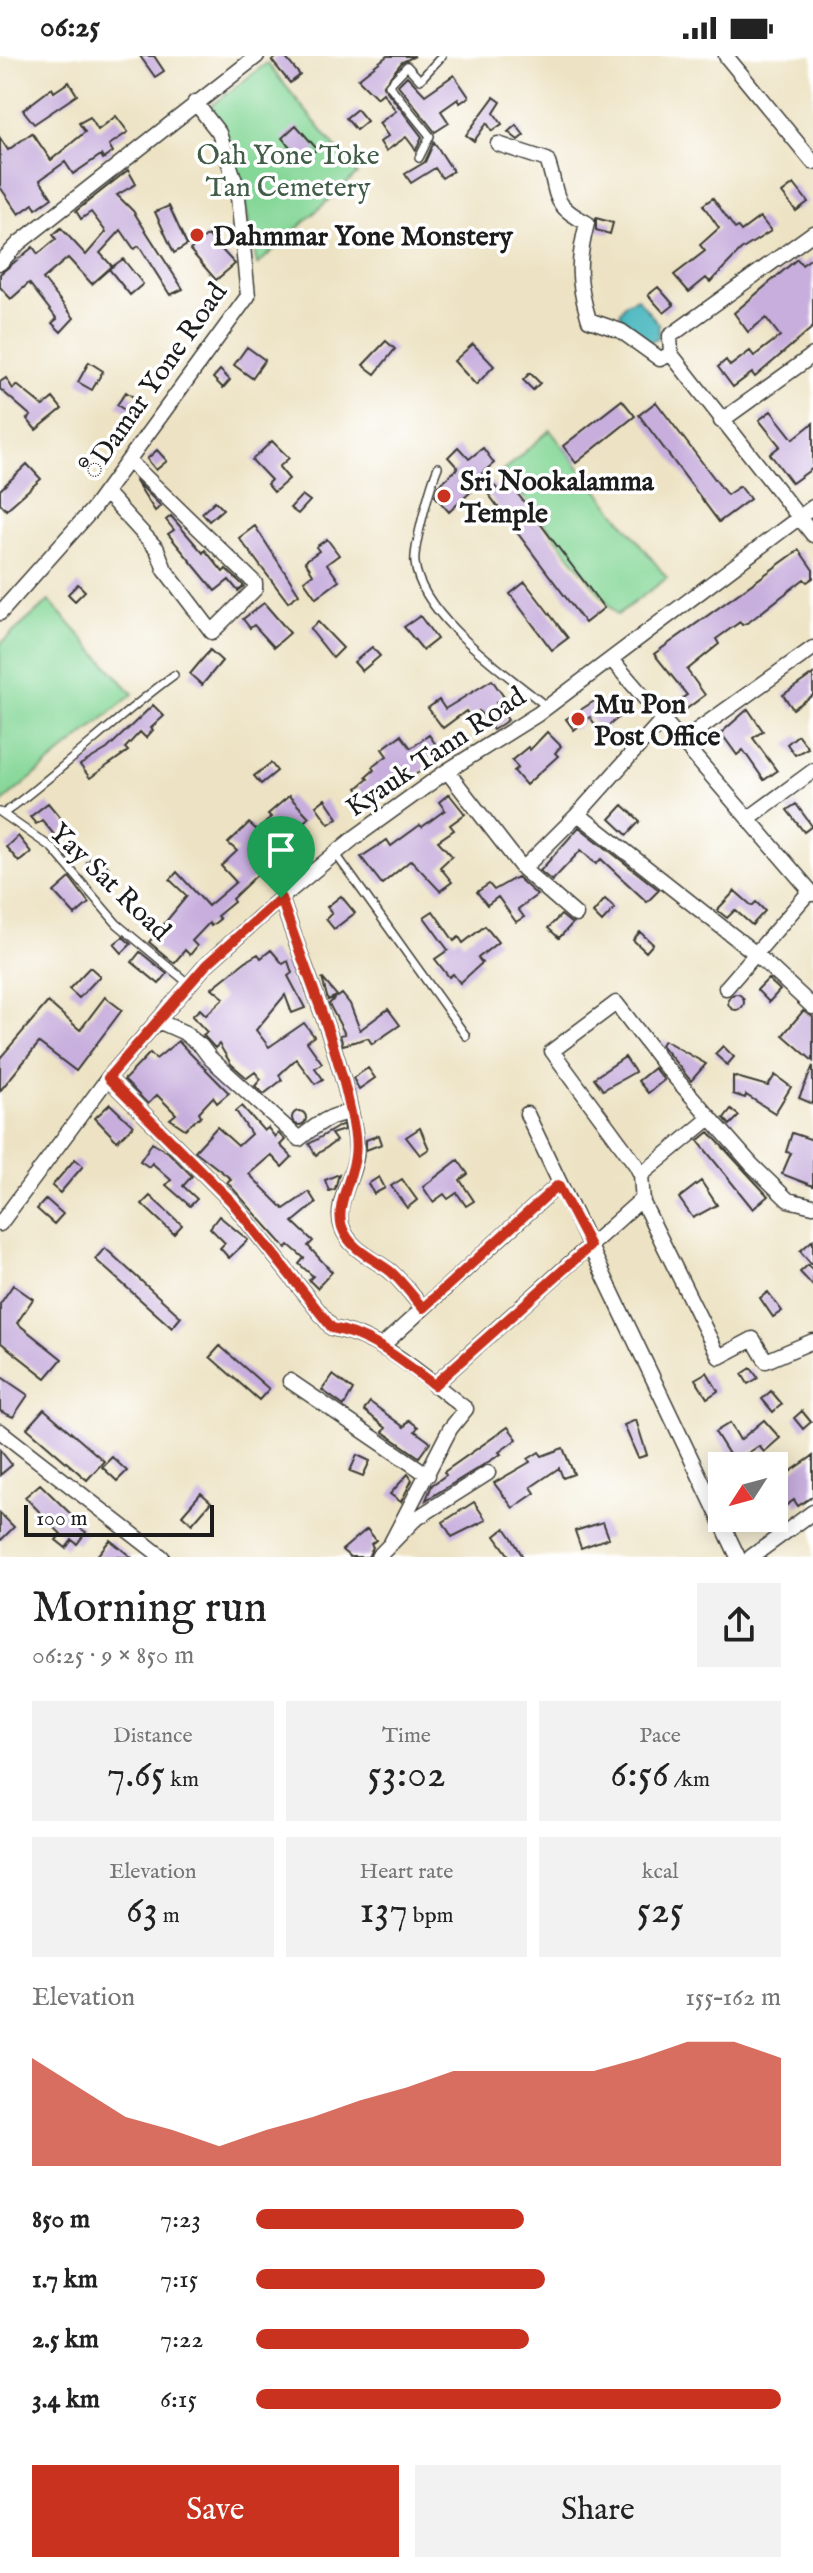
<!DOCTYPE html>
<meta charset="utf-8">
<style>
:root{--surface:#fff;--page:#f2f2f2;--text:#222;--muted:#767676;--accent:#c8321e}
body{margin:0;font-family:"IM FELL English",serif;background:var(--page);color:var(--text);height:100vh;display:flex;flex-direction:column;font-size:30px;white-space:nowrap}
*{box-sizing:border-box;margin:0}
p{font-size:26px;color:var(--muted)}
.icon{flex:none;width:44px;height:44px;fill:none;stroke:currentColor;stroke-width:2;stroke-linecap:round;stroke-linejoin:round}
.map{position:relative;height:1501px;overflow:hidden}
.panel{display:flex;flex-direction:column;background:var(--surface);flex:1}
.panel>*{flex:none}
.needle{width:52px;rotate:234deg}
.controls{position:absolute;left:708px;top:1396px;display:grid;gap:16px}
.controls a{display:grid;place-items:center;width:80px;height:80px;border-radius:0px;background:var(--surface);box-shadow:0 4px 20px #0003;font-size:40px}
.scale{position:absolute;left:24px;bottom:20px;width:190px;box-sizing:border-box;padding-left:8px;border:4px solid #1c1c1c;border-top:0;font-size:22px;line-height:28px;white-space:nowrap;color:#1c1c1c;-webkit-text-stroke:6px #fff;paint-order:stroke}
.pin{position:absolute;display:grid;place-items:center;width:68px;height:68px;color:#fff;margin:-82px -34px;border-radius:50% 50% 50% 0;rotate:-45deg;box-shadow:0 0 8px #0007}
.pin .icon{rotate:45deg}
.round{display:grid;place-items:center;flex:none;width:84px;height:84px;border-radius:0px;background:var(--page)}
.headline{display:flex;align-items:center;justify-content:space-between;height:136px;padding:0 32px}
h1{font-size:44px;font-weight:600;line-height:60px}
.metrics{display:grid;grid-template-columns:repeat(3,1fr);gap:12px;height:136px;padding:8px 32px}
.metrics div{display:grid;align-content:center;border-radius:0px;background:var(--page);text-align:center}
.metrics b{font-size:40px;font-weight:600}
.metrics small{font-size:22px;font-weight:400}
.metrics p{font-size:22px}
.chart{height:224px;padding:16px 32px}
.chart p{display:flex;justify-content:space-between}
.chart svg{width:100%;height:144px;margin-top:8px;fill:var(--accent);opacity:.7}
.cta{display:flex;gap:16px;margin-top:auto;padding:16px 32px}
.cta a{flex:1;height:92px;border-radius:0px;background:var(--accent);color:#fff;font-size:32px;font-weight:600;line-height:92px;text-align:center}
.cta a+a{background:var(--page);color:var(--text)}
ul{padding:0 32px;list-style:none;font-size:26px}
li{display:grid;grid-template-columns:128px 96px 1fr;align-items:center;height:60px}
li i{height:20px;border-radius:10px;background:var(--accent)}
.status{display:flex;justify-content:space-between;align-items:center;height:56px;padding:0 40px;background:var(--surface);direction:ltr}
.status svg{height:22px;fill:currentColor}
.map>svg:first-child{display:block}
.green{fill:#85d797;stroke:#507a5a;stroke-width:2}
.water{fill:#45b5bd;stroke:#30686c;stroke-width:2}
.building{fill:#c7aedd}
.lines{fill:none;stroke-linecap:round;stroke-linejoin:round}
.service-casing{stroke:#3b3a35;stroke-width:10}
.minor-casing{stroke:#3b3a35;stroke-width:17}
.service{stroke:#fff;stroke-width:7}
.minor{stroke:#fff;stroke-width:14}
.route-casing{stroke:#fff;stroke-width:16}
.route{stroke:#c8321e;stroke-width:10}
.poi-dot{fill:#c8321e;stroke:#fff;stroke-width:3}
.labels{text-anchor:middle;stroke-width:7;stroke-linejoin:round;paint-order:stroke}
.park-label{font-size:28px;fill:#415d47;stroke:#fff}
.poi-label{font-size:28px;font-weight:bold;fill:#1c1c1c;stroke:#fff;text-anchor:start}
.street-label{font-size:28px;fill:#1c1c1c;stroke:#fff}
</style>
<div class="status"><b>06:25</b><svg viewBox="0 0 49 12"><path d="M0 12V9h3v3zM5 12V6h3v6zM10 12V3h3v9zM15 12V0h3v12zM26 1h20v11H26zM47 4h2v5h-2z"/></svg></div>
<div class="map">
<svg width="813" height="1501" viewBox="0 0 813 1501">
<rect width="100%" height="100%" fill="#fff"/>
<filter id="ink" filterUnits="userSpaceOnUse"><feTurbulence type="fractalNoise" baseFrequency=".0125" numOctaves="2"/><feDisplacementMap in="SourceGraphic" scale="16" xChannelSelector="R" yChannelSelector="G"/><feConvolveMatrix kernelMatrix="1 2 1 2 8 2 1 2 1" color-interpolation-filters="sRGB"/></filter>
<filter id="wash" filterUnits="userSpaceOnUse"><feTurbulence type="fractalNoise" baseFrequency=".006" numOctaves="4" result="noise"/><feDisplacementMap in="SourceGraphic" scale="32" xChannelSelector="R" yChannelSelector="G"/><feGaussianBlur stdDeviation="1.8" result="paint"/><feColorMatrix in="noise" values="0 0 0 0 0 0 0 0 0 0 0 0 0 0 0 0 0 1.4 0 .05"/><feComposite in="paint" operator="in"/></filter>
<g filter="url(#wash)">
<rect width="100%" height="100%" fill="#ede3c4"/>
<!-- green -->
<path class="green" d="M267 7 357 118 257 209 242 132 207 53Z
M550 374 667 522 617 559 503 415Z
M49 545 133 638 0 748V588Z"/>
<!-- water -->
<path class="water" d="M637 242 659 268 658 282 644 288 629 275 620 257 626 247Z"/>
<g id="blocks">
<!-- building -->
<path class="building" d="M140 0H154L164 15 155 21Z
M278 0H284L300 19 290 27 272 5Z
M387 0H415L402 6 383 30 422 81 416 94 406 81 386 95 380 86 388 80 379 67 396 55 383 37 377 42 358 23Z
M454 19 469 41 460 47 458 43 441 55 449 67 435 76 398 29 407 20 425 39Z
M69 26 77 39 34 68 23 54 52 32 54 36Z
M494 41 501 46 494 57 502 68 492 75 487 67 474 85 466 79Z
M357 53 367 65 356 74 346 62Z
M116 60 128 76 109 89 113 96 103 103 101 99 73 118 65 106 40 124 52 142 36 153 33 148 19 158 0 131V82L8 94 32 77 51 104 85 76 79 67 90 61 98 74Z
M296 69 317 93 303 105 282 82Z
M516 69 524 79 518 84 508 76Z
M434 86 453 115 442 122 435 112 411 127 405 118 425 106Z
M128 114 136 128 117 139 133 155 183 233 170 239 139 190 134 193 121 174 100 197 112 210 109 213 123 203 143 228 130 239 109 213 92 228 68 202 43 223 74 262 61 276 52 267 57 263 29 227 11 243 0 231V218L33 191 38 198 56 183 53 179 61 172 86 199 106 176 91 156 81 163 76 155Z
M794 128 808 146 796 155 782 137Z
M713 142 735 173 738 171 741 175 760 161 771 175 741 194 710 226 706 222 689 236 674 219 705 195 700 189 719 172 703 149Z
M169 150 187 189 174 197 155 156Z
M596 162 613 167 610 178 596 174Z
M208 179 235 208 216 224 190 194Z
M813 201V271L755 321 752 317 733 331 718 311 726 304 730 310 750 295 754 300 780 280 766 262 748 276 734 257 797 203 802 209Z
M658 231 674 249 664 257 648 239Z
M386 285 395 293 375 318 363 309Z
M473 288 494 310 476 329 454 305Z
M247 291 265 304 252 322 234 309Z
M89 306 103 315 92 334 78 326Z
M220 314 230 324 223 332 213 322Z
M530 317 540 327 533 334 523 324Z
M6 322 13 333 17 329 43 350 53 342 62 353 36 374 27 363 31 360 0 333V326Z
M126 336 143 348 134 360 117 349Z
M622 344 635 360 576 407 563 390Z
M656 346 727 439 740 430 750 443 719 466 639 359Z
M771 355 793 383 813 367V412L792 427 770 398 780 390 759 364Z
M272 385 289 402 279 411 289 423 274 436 267 428 271 424 252 404Z
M458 391 469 403 483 392 494 407 482 417 501 437 511 429 604 552 585 567 483 431 479 434 476 431 449 456 435 440 438 430 458 412 448 401Z
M157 394 167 405 156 414 147 403Z
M27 408 41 423 6 454 0 447V434Z
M135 424 161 450 155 455Z
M302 439 310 445 298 458 290 452Z
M215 445 223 453 209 465 202 457Z
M171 460 203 497 205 494 223 516 226 513 244 530 238 535 229 524 215 535 168 478 174 474 166 464Z
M255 470 299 538 288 546 239 482Z
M327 483 339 499 327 508 339 525 316 542 304 525 313 518 305 505 319 495 316 491Z
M799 494 813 514V522L807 526 804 523 749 566 742 569 740 566 716 583 719 588 687 614 705 639 685 654 678 645 687 639 654 598Z
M525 526 568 582 552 594 510 538Z
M78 528 85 535 75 545 68 538Z
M264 547 290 577 274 591 254 569 250 572 243 563Z
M420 560 437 583 423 594 404 571Z
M318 566 343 592 333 602 310 573Z
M372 591 380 600 362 615 354 606Z
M210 594 222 605 202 629 190 618Z
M813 618V639L793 653 783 639Z
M492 624 504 641 496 647 508 664 493 674 479 655 471 662 466 655 443 672 428 652 439 644 445 653Z
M596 644 605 657 620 647 626 656 600 676 590 661 574 674 566 663Z
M153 649 164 660 151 672 153 674 146 682 140 676 125 692 128 695 90 722 80 709 107 693Z
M748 653 763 675 753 682 777 715 764 724 743 694 737 699 721 677Z
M547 676 561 690 555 697 558 700 526 729 514 715 518 712 512 704 528 691 530 694Z
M401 679 411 692 429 679 439 693 421 706 426 712 368 747 357 732 368 723 366 721 374 714 372 711 387 700 382 693Z
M798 679 808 692 795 699 787 688Z
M271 707 277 715 261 728 254 720Z
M449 738 465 758 450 769 454 774 438 785 452 800 440 811 452 826 440 835 411 804 382 828 361 801 387 784 391 790 420 769 422 771 445 754 439 746Z
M289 740 309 761 297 773 309 787 300 795 294 788 272 811 279 818 272 825 261 815 232 843 234 846 217 860 220 863 211 870 209 867 192 885 197 890 190 899 185 894 174 907 149 886 187 840 170 824 177 816 208 850 236 826 221 810 237 795 228 787 249 767 258 775 271 761 268 758Z
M325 743 338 762 329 768 316 750Z
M48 747 68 771 56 781 42 764 36 768 30 761Z
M796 748 812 770 804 776 787 754Z
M623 749 640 765 627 779 610 763Z
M579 771 659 834 647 846 601 803 596 808 581 794 552 825 540 815Z
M18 780 31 796 19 806 6 791Z
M96 798 109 812 99 821 87 806Z
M517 821 537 839 518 853 524 861 516 866 498 841 487 849 477 836 489 828 494 834Z
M70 822 89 847 75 859 54 836Z
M735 835 752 850 756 846 765 855 752 869 735 854 727 862 717 854Z
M341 840 355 857 334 873 326 863 332 857 327 851Z
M605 843 615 852 602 866 593 857Z
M433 855 454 885 459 881 463 887 485 870 498 886 478 902 482 907 460 927 453 918 449 921 435 903 448 894 424 861Z
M561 859 572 868 559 882 548 872Z
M640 876 653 888 646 896 633 884Z
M123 881 131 888 122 897 114 888Z
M271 894 283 908 288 905 292 917 288 920 305 952 292 957 285 939 256 974 269 991 304 967 314 980 307 986 322 1007 315 1012 323 1023 315 1028 296 1003 279 1019 282 1024 264 1038 255 1030 261 1023 255 1016 247 1022 231 1008 219 988 215 992 203 979 207 976 192 960 200 953 206 959 224 942 212 932 246 905 258 898 261 902Z
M140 896 167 918 159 928 132 906Z
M90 911 100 920 79 942 69 933Z
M322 922 338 941 342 938 350 948 360 974 388 953 400 969 372 988 368 982 343 989 340 979 345 978 329 948 337 940 328 944Z
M768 923 780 934 769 946 757 934Z
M728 946a8 8 0 1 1 16 0a8 8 0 1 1-16 0Z
M105 941 122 954 76 1015 39 987 0 1035V1002L48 946 80 974Z
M803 955 813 961V1005L783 979Z
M664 984 706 1008 691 1025 661 989Z
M178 985 229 1037 217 1047 213 1041 199 1056 201 1060 185 1073 170 1063 176 1058 157 1039 148 1048 124 1024 150 997 156 1003Z
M723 990 734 1001 727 1009 715 998Z
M625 1001 635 1016 603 1034 594 1022Z
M813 1010V1048L799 1042Z
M368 1012 375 1022 359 1033 353 1022Z
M654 1012 664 1024 648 1037 638 1025Z
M775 1019 791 1031 775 1057 746 1039 745 1042 733 1038V1020L768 1030Z
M110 1048 133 1070 117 1085 95 1062Z
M242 1050 264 1075 268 1072 275 1081 278 1077 285 1084 280 1089 292 1101 282 1111 271 1099 249 1118 284 1153 309 1136 316 1147 293 1166 313 1185 308 1190 332 1216 317 1232 309 1224 313 1220 299 1208 304 1202 289 1189 286 1192 227 1126 231 1123 195 1095 217 1071 238 1090 251 1078 236 1055Z
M731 1053 739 1060 730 1069 724 1062Z
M292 1062a7 7 0 1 1 14 0a7 7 0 1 1-14 0Z
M343 1068 344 1074 331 1078 336 1085 316 1099 309 1088Z
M420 1072 429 1093 420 1099 406 1081Z
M709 1076 768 1140 753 1153 698 1085Z
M792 1077 813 1084V1130L782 1118 791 1097 786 1096Z
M379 1079 382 1088 366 1094V1084Z
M152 1087 168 1096 192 1120 183 1130 197 1143 190 1150 166 1129 171 1124 152 1107 149 1111 140 1105Z
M75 1103 83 1110 60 1137 52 1130Z
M458 1104 468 1118 460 1124 474 1145 466 1150 457 1137 448 1143 444 1138 433 1146 423 1131Z
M339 1118 335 1133 329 1135 325 1124Z
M379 1121 385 1132 374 1138 368 1128Z
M402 1123 417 1144 407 1152 391 1130Z
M701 1125 717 1149 693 1162 679 1142Z
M150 1140 182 1169 174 1178 142 1148Z
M46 1143 63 1158 54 1168 37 1153Z
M219 1160 248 1184 229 1202 220 1192 225 1187 210 1172Z
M813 1184V1210L800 1195Z
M105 1192 181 1261 172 1272 95 1203Z
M808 1209 813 1215V1230L800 1216Z
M13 1229 33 1243 17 1267 62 1303 46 1322 0 1286V1248Z
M768 1236 782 1255 773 1261 760 1242Z
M220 1290 269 1333 259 1344 210 1301Z
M751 1312 758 1322 748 1328 742 1318Z
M707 1316 718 1335 707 1342 695 1323Z
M333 1319 353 1334 344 1350 322 1334Z
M0 1320 28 1339 13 1361 0 1355Z
M771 1335 782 1348 773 1356 762 1343Z
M370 1346 404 1371 409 1364 418 1371 415 1375 430 1386 419 1401 383 1376 386 1372 364 1354Z
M44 1353 104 1405 87 1424 27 1372Z
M802 1355 811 1366 803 1373 794 1362Z
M636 1364 647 1399 638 1402 624 1369Z
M764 1364 780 1382 764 1396 759 1390 734 1406 715 1376 730 1367 740 1384Z
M508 1371 517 1383 499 1396 501 1398 426 1444 432 1429 446 1419 444 1416Z
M563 1392 574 1418 563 1422 559 1412 531 1431 535 1437 513 1452 494 1427 530 1406 528 1403 539 1396 542 1400Z
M0 1394 12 1409 0 1419Z
M357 1399 370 1405 363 1420 350 1415Z
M813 1400V1440L798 1450 794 1444 774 1458V1427Z
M112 1401 127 1415 117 1425 102 1411Z
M408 1418 412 1424 401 1446 390 1438Z
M40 1428 83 1470 81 1473 86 1476 77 1488 72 1484 66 1492 56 1484 61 1478 25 1441Z
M201 1437 211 1446 192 1468 182 1459Z
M474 1446 486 1464 452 1481 443 1466Z
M0 1457 14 1471 0 1485Z
M603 1466 609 1482 581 1492 575 1475Z
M505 1472 512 1482 523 1501H510L495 1480Z
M367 1473 376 1484 371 1488 373 1491 368 1501H350L342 1494Z
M110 1484 131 1501H96Z"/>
</g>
</g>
<g filter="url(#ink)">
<use href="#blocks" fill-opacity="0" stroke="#3b3a35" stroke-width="2"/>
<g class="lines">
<!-- service casing -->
<g class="service-casing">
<path id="service" d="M419 102 430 80 389 29 407 10 420 24 442 0
M438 411C431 427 413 492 415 507 421 561 507 618 547 651
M0 756 52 792 117 868 189 928
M3 758C63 714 115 662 174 619
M335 797 466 980"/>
</g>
<!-- minor casing -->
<g class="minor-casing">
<path id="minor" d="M726 0 813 106
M498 88 547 104C560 139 549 148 587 167 577 207 577 225 589 264L621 275 660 303 671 298
M813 177 670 280 671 298 813 479
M0 207 19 187 257 0
M721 365 813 299
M106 437 157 493 165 514 212 576 255 533V527L129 405
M0 557 92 454 248 240 237 131 219 77 195 46
M611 603 813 838
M663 663 578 758 756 898 813 951
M682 685 813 592
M447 715 523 813 576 859
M749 762 813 715
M523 813 578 758
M281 842C304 913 336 983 351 1057 354 1070 357 1087 356 1100 353 1122 334 1149 342 1171 350 1194 373 1202 390 1215 402 1225 412 1240 423 1252
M726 932 810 835
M158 965 183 976 201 990 210 1002 299 1083C314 1071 330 1057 351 1057
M108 1022 231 1145 332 1272C384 1282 424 1321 466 1353L450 1373 391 1487
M527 1058 738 1501
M641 1119 710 1062
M813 1150 788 1144 752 1109 664 1009 616 947 552 995 636 1109 641 1119 643 1147 719 1301 753 1283 766 1305 813 1285
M0 1168 108 1022 206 909 281 842 354 782 447 715 538 658 813 451
M382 1290 558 1129
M290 1325 428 1419
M434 1329 643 1142
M0 1375 162 1501
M378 1501 414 1464 488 1417
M751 1501 813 1456"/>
</g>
<!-- service -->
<use href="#service" class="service"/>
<!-- minor -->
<use href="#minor" class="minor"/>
</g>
</g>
<g class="lines" filter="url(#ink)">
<!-- route casing -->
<g class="route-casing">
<path id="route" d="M281 842C304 913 336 983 351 1057 354 1070 357 1087 355 1100 353 1122 335 1149 342 1171 350 1194 373 1202 390 1215 402 1225 412 1240 423 1252L558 1129 590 1190 434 1329C401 1304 373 1280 332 1272L231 1145 108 1022 206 909Z"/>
</g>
<!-- route -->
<use href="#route" class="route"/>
</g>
<!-- markers -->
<g class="poi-dot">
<circle cx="197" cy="179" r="8"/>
<circle cx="444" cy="440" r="8"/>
<circle cx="578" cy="663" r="8"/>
</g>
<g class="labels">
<!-- park labels -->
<g class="park-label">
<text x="288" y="108">Oah Yone Toke<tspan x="288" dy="32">Tan Cemetery</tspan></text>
</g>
<!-- poi labels -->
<g class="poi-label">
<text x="213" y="189">Dahmmar Yone Monstery</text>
<text x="460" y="434">Sri Nookalamma<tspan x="460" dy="32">Temple</tspan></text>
<text x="594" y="657">Mu Pon<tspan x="594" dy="32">Post Office</tspan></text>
</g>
<!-- street labels -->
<g class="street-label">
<text transform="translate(153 324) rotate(-55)" y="10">ီDamar Yone Road</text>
<text transform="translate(435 695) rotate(-34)" y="10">Kyauk Tann Road</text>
<text transform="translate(111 825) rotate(44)" y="10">Yay Sat Road</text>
</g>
</g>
</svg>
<div class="controls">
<a><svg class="needle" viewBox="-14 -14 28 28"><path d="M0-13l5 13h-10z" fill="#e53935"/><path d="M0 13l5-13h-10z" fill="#767676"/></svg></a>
</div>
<div class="scale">100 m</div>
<div class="pin" style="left:281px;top:842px;background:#1e9e55"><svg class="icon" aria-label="arrive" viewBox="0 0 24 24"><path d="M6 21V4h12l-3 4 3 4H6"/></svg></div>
</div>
<section class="panel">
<div class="headline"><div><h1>Morning run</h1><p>06:25 · 9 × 850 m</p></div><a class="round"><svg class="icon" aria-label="share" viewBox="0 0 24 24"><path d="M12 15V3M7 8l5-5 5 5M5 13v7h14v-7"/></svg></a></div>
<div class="metrics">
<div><p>Distance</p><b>7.65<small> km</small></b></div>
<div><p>Time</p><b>53:02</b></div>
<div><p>Pace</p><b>6:56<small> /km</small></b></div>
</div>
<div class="metrics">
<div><p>Elevation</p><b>63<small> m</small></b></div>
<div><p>Heart rate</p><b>137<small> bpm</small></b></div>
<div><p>kcal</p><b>525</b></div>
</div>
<div class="chart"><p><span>Elevation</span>155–162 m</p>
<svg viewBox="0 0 160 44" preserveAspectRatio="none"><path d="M0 44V11L10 20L20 29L30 33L40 38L50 33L60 29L70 24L80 20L90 15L100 15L110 15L120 15L130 11L140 6L150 6L160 11V44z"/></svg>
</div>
<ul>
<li><b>850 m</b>7:23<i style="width:51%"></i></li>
<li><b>1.7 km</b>7:15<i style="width:55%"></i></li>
<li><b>2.5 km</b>7:22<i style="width:52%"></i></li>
<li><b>3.4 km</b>6:15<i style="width:100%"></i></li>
</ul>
<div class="cta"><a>Save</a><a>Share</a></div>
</section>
